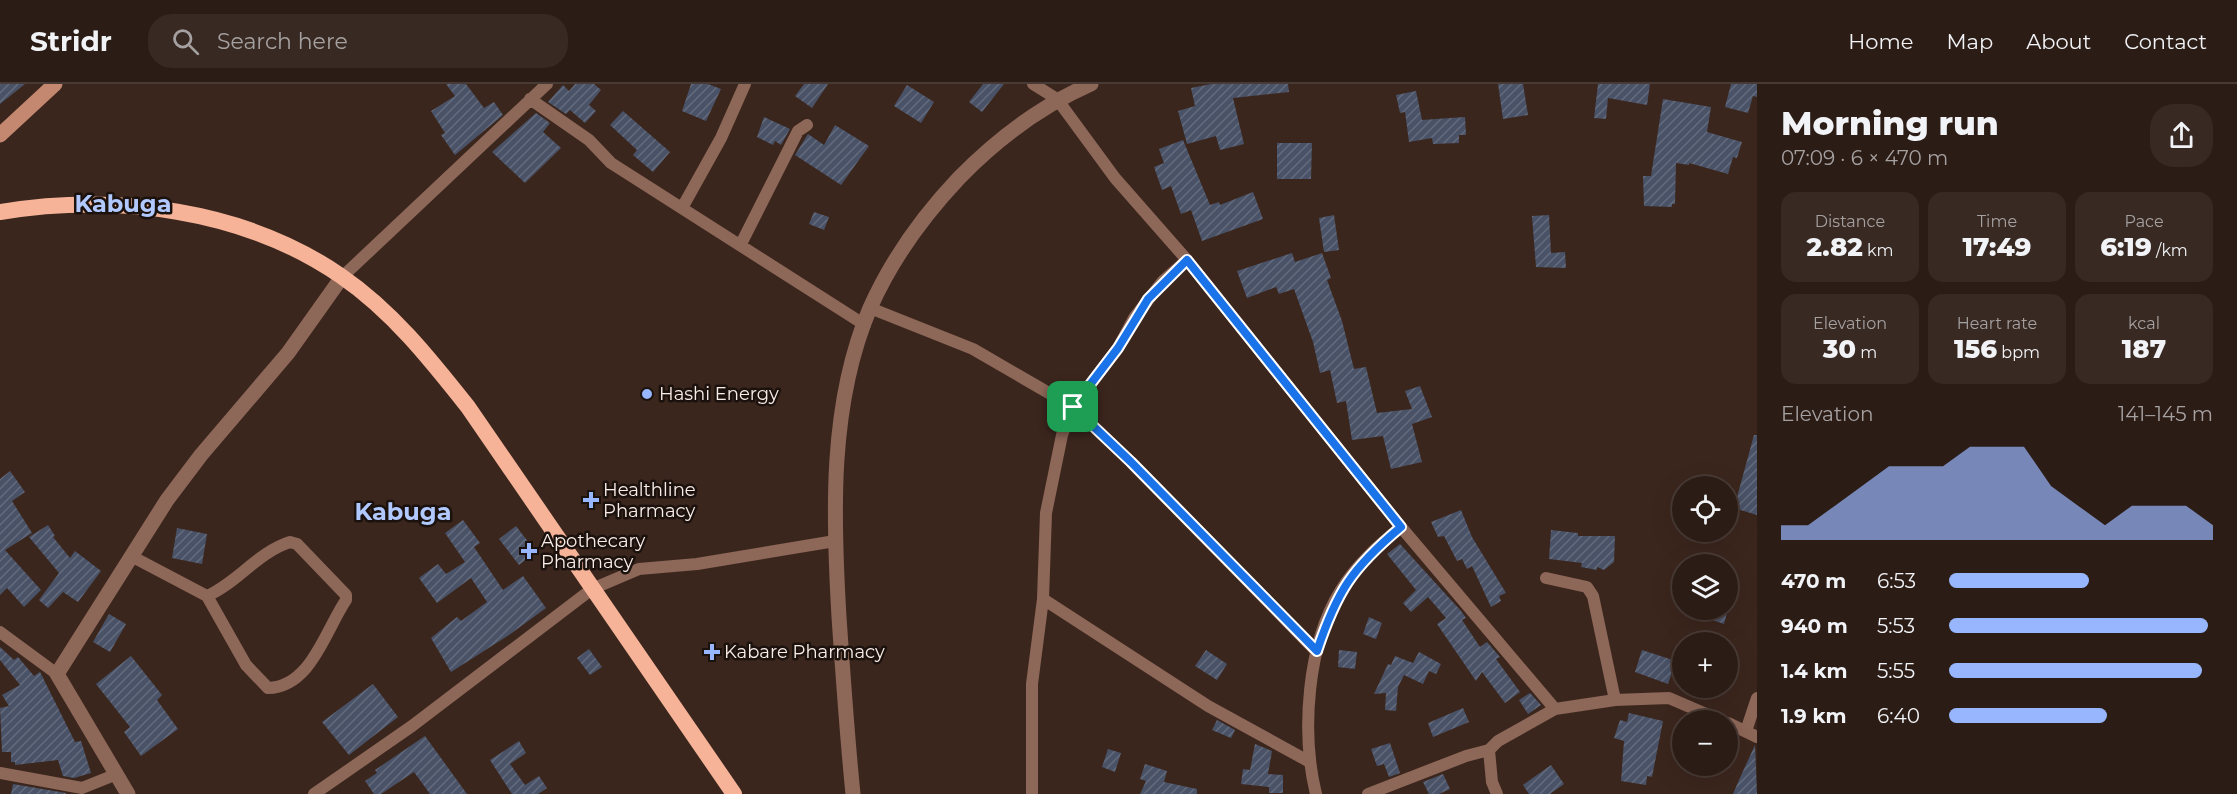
<!DOCTYPE html>
<meta charset="utf-8">
<style>
:root{--surface:#2c1c16;--page:#382923;--text:#f1f3f6;--muted:#a6a1a1;--line:#483a35;--accent:#97b6fd}
body{margin:0;font-family:Montserrat,sans-serif;background:var(--page);color:var(--text);height:100vh;display:flex;flex-direction:column;font-size:22px;white-space:nowrap}
*{box-sizing:border-box;margin:0}
p{font-size:20px;color:var(--muted)}
.icon{flex:none;width:33px;height:33px;fill:none;stroke:currentColor;stroke-width:2;stroke-linecap:round;stroke-linejoin:round}
.map{position:relative;flex:1;overflow:hidden}
.details{display:flex;flex-direction:column;background:var(--surface);width:480px}
.details>*{flex:none}
.buttons{position:absolute;left:1672px;top:392px;display:grid;gap:12px}
.buttons a{display:grid;place-items:center;width:66px;height:66px;border-radius:50%;background:var(--surface);box-shadow:0 6px 24px #0002,0 0 0 2px var(--line);font-size:30px}
.pin{position:absolute;display:grid;place-items:center;width:51px;height:51px;color:#fff;margin:-26px;border-radius:12px;box-shadow:0 3px 9px #0006}
.round{display:grid;place-items:center;flex:none;width:63px;height:63px;border-radius:24px;background:var(--page)}
.headline{display:flex;align-items:center;justify-content:space-between;height:102px;padding:0 24px}
h1{font-size:33px;font-weight:800;line-height:45px}
.figures{display:grid;grid-template-columns:repeat(3,1fr);gap:9px;height:102px;padding:6px 24px}
.figures div{display:grid;align-content:center;border-radius:15px;background:var(--page);text-align:center}
.figures b{font-size:26px;font-weight:800}
.figures small{font-size:16px;font-weight:400}
.figures p{font-size:16px}
.chart{height:168px;padding:12px 24px}
.chart p{display:flex;justify-content:space-between}
.chart svg{width:100%;height:108px;margin-top:6px;fill:var(--accent);opacity:.7}
ul{padding:0 24px;list-style:none;font-size:20px}
li{display:grid;grid-template-columns:96px 72px 1fr;align-items:center;height:45px}
li i{height:15px;border-radius:8px;background:var(--accent)}
header{display:flex;align-items:center;gap:36px;box-sizing:border-box;height:84px;padding:0 30px;background:var(--surface);border-bottom:2px solid var(--line)}
header strong{font-size:28px}
nav{display:flex;gap:33px;margin-inline-start:auto;font-size:21px}
.search{width:420px;height:54px;background:var(--page);display:flex;align-items:center;gap:15px;box-sizing:border-box;padding:0 21px;border-radius:24px;color:var(--muted);font-size:22px}
main{display:flex;flex:1;min-height:0}
.map>svg:first-child{display:block}
.building{fill:url(#building-hatch)}
.lines{fill:none;stroke-linecap:round;stroke-linejoin:round}
.minor{stroke:#8d6758;stroke-width:12}
.tertiary{stroke:#8d6758;stroke-width:15}
.secondary{stroke:#c48870;stroke-width:15}
.trunk{stroke:#f6b398;stroke-width:16}
.route-casing{stroke:#fff;stroke-width:12}
.route{stroke:#1a73e8;stroke-width:8}
.poi-dot{fill:#97b6fd;stroke:#1b120e;stroke-width:2}
.labels{text-anchor:middle;stroke-width:5;stroke-linejoin:round;paint-order:stroke}
.poi-label{font-size:18px;fill:#faece6;stroke:#1b120e;text-anchor:start}
.district-label{font-size:24px;font-weight:bold;fill:#b1c9ff;stroke:#1b120e}
</style>
<header>
<strong>Stridr</strong>
<div class="search"><svg class="icon" aria-label="search" viewBox="0 0 24 24"><circle cx="10" cy="10" r="6"/><path d="M15 15l6 6"/></svg>Search here</div>
<nav><a>Home</a><a>Map</a><a>About</a><a>Contact</a></nav>
</header>
<main>
<div class="map">
<svg width="1757" height="710" viewBox="0 0 1757 710">
<defs>
<pattern id="building-hatch" width="6" height="6" patternUnits="userSpaceOnUse" patternTransform="scale(1.5)"><rect width="6" height="6" fill="#495267"/><path d="M-1 1l2-2M0 6l6-6M5 7l2-2" fill="none" stroke="#646b7d"/></pattern>
</defs>
<rect width="100%" height="100%" fill="#3b261d"/>
<!-- building -->
<path class="building" d="M0 0H25L0 20Z
M446 0H466L484 24 494 18 503 31 455 71 441 51 445 49 431 27 455 12Z
M575 0H594L601 6 589 21 596 27 585 39 570 26 566 30 548 18 563 1 569 7Z
M691 0H708L721 5 706 37 682 27Z
M804 0H828L812 24 795 12Z
M983 0H1004L982 28 969 18Z
M1211 0H1288L1289 8 1233 14 1244 60 1220 66 1216 52 1187 60 1178 27 1195 22 1191 4Z
M1498 0H1523L1528 31 1503 35Z
M1598 0H1650L1647 21 1608 14 1606 35 1594 34Z
M1731 0H1757V13L1753 12 1748 29 1725 23Z
M907 1 934 18 921 39 894 22Z
M1416 7 1422 36 1465 33 1466 51H1459V59L1433 60 1432 54 1409 58 1405 28 1400 29 1396 11Z
M1663 15 1711 23 1707 48 1742 58 1737 74 1733 73 1728 90 1689 79V81L1676 79 1675 120H1672V123L1644 122 1643 92H1651Z
M623 27 670 68 653 88 633 71 637 66 610 41Z
M536 29 550 39 543 48 561 64 525 99 492 68Z
M764 33 790 45 781 61 775 57 773 61 757 53Z
M835 41 869 62 841 101 795 71 808 50 824 61Z
M1183 56 1210 121 1219 118 1220 121 1253 108 1263 135 1202 157 1191 126 1181 130 1171 102 1162 106 1154 83 1164 79 1159 65Z
M1277 59H1312L1311 95H1277Z
M814 128 829 133 824 146 809 140Z
M1334 131 1339 166 1324 168 1319 134Z
M1549 131 1551 169 1565 168 1566 184 1536 183 1532 132Z
M1292 169 1295 178 1322 169 1331 194 1327 196 1342 237 1354 285 1366 283 1377 329 1412 325 1405 307 1420 302 1432 333 1412 340 1422 378 1391 385 1383 352 1352 356 1346 317 1337 319 1330 286 1320 289 1313 258 1294 205 1279 210 1276 203 1247 214 1237 187Z
M1754 351H1757V431L1734 424Z
M10 387 25 408 12 417 32 449 5 466 41 506 24 523 7 504 0 511V395Z
M1461 426 1472 453 1506 509 1499 512 1501 517 1491 523 1472 482 1467 485 1462 475 1457 477 1444 452 1438 453 1431 438Z
M463 436 480 459 474 463 503 506 523 492 546 524 509 551 451 588 431 554 457 533 461 537 487 518 471 494 437 519 419 494 438 480 446 490 465 478 445 449Z
M48 441 55 452 53 453 70 474 75 467 101 487 78 518 63 508 48 524 39 516 59 489 29 453Z
M516 442 536 468 519 481 499 455Z
M177 444 207 450 202 480 172 474Z
M1551 446 1578 449V452H1615L1614 478 1604 486 1597 483V486L1581 483 1582 479 1549 475Z
M1400 460 1461 527 1466 534 1462 536 1480 563 1487 558 1500 573 1496 575 1520 608 1505 619 1482 588 1476 597 1437 540 1446 534 1428 513 1411 528 1403 519 1416 506 1387 470Z
M1686 525H1728L1724 540 1686 527Z
M109 530 126 540 110 568 93 558Z
M1369 533 1382 539 1376 555 1363 550Z
M0 563 14 576 18 573 34 592 40 588 75 658 81 657 91 689 74 694 63 692 58 676 15 681V678H11V668H2L0 624 9 622 2 611 20 601 0 576Z
M589 565 602 583 590 591 577 574Z
M1206 566 1227 580 1217 596 1195 582Z
M1339 566 1357 568 1355 585 1338 583Z
M1642 566 1676 577 1668 600 1635 588Z
M1419 568 1441 580 1436 590 1429 587 1423 600 1404 591 1398 603 1396 627 1385 626 1386 609 1374 610 1388 580 1391 581 1395 572 1413 579Z
M131 572 162 611 157 616 178 645 141 672 124 648 130 643 96 600Z
M373 600 398 633 349 671 322 638Z
M1530 609 1541 621 1528 630 1519 616Z
M1463 624 1469 638 1433 653 1428 639Z
M1629 629 1663 637 1652 693 1647 692 1646 701 1621 697 1624 657 1614 654 1620 636 1627 638Z
M1217 636 1235 646 1231 654 1212 646Z
M425 652 467 710H430L414 688 381 710H374L365 697 377 689 375 686Z
M519 657 526 669 510 680 525 701 539 692 547 704 538 710H512L490 676Z
M1390 659 1400 689 1389 693 1384 680 1377 682 1371 665Z
M1255 660 1272 667 1268 690 1283 691V709H1269V703L1241 700 1243 685 1250 686Z
M1755 661 1757 710H1733L1739 696Z
M1108 665 1121 669 1115 688 1102 683Z
M1145 680 1167 687 1164 698 1197 705V710H1140L1146 697 1140 695Z
M1551 681 1564 700 1550 710H1529L1523 701Z
M1443 690 1450 705 1439 710H1429L1423 698Z
M13 700 66 709V710H11Z"/>
<g class="lines">
<!-- minor -->
<path class="minor" d="M1033 0 1057 15 1115 94 1187 176 1401 443 1555 625 1615 616 1669 614 1720 636
M530 15 589 56 611 79 865 241
M682 124 721 54 745 0
M741 160 798 47 807 41
M342 193 547 0
M870 224 973 265 1073 323 1131 378 1317 568
M131 472 207 512 246 581 268 604C311 603 325 547 346 516V511L297 460 290 458C258 468 237 499 207 512
M1546 494 1587 503 1593 512 1615 616
M1043 515 1208 622 1308 677
M0 548 57 590
M1728 639 1757 653
M1746 647 1757 614
M1489 666 1492 698 1497 710
M0 689 82 704 117 690
M314 710 412 642 592 505 639 485 697 480 835 457
M1032 710V600L1043 515 1046 429 1062 351 1073 323 1118 264 1134 234 1163 197 1187 176
M1316 710C1301 649 1307 560 1341 506 1356 481 1379 461 1401 443
M1368 710 1466 672 1489 666 1498 657 1555 625"/>
<!-- tertiary -->
<path class="tertiary" d="M128 710 57 590 167 416 201 371 288 269 342 193
M853 710C847 651 843 592 839 533 833 432 829 320 870 224 891 177 924 131 959 94 998 54 1041 22 1091 0"/>
<!-- secondary -->
<path class="secondary" d="M0 51 55 0"/>
<!-- trunk -->
<path class="trunk" d="M0 128C115 109 244 125 341 192 392 227 430 275 468 323L734 710"/>
</g>
<g class="lines">
<!-- route casing -->
<g class="route-casing">
<path id="route" d="M1187 176 1401 443C1352 484 1337 507 1317 567L1131 378 1073 323 1118 264 1148 215Z"/>
</g>
<!-- route -->
<use href="#route" class="route"/>
</g>
<!-- markers -->
<g class="poi-dot">
<circle cx="647" cy="310" r="6"/>
<path d="M588 407h6v6h6v6h-6v6h-6v-6h-6v-6h6z"/>
<path d="M526 458h6v6h6v6h-6v6h-6v-6h-6v-6h6z"/>
<path d="M709 559h6v6h6v6h-6v6h-6v-6h-6v-6h6z"/>
</g>
<g class="labels">
<!-- poi labels -->
<g class="poi-label">
<text x="659" y="316">Hashi Energy</text>
<text x="603" y="412">Healthline<tspan x="603" dy="21">Pharmacy</tspan></text>
<text x="541" y="463">Apothecary<tspan x="541" dy="21">Pharmacy</tspan></text>
<text x="724" y="574">Kabare Pharmacy</text>
</g>
<!-- district labels -->
<g class="district-label">
<text x="123" y="128">Kabuga</text>
<text x="403" y="436">Kabuga</text>
</g>
</g>
</svg>
<div class="buttons">
<a><svg class="icon" aria-label="locate" viewBox="0 0 24 24"><circle cx="12" cy="12" r="6"/><path d="M12 2v4M12 18v4M2 12h4M18 12h4"/></svg></a>
<a><svg class="icon" aria-label="layers" viewBox="0 0 24 24"><path d="M12 4l9 5-9 5-9-5zM3 14l9 5 9-5"/></svg></a>
<a>+</a>
<a>−</a>
</div>
<div class="pin" style="left:1073px;top:323px;background:#1e9e55"><svg class="icon" aria-label="arrive" viewBox="0 0 24 24"><path d="M6 21V4h12l-3 4 3 4H6"/></svg></div>
</div>
<section class="details">
<div class="headline"><div><h1>Morning run</h1><p>07:09 · 6 × 470 m</p></div><a class="round"><svg class="icon" aria-label="share" viewBox="0 0 24 24"><path d="M12 15V3M7 8l5-5 5 5M5 13v7h14v-7"/></svg></a></div>
<div class="figures">
<div><p>Distance</p><b>2.82<small> km</small></b></div>
<div><p>Time</p><b>17:49</b></div>
<div><p>Pace</p><b>6:19<small> /km</small></b></div>
</div>
<div class="figures">
<div><p>Elevation</p><b>30<small> m</small></b></div>
<div><p>Heart rate</p><b>156<small> bpm</small></b></div>
<div><p>kcal</p><b>187</b></div>
</div>
<div class="chart"><p><span>Elevation</span>141–145 m</p>
<svg viewBox="0 0 160 44" preserveAspectRatio="none"><path d="M0 44V38L10 38L20 30L30 22L40 14L50 14L60 14L70 6L80 6L90 6L100 22L110 30L120 38L130 30L140 30L150 30L160 38V44z"/></svg>
</div>
<ul>
<li><b>470 m</b>6:53<i style="width:53%"></i></li>
<li><b>940 m</b>5:53<i style="width:98%"></i></li>
<li><b>1.4 km</b>5:55<i style="width:96%"></i></li>
<li><b>1.9 km</b>6:40<i style="width:60%"></i></li>
</ul>
</section>
</main>
